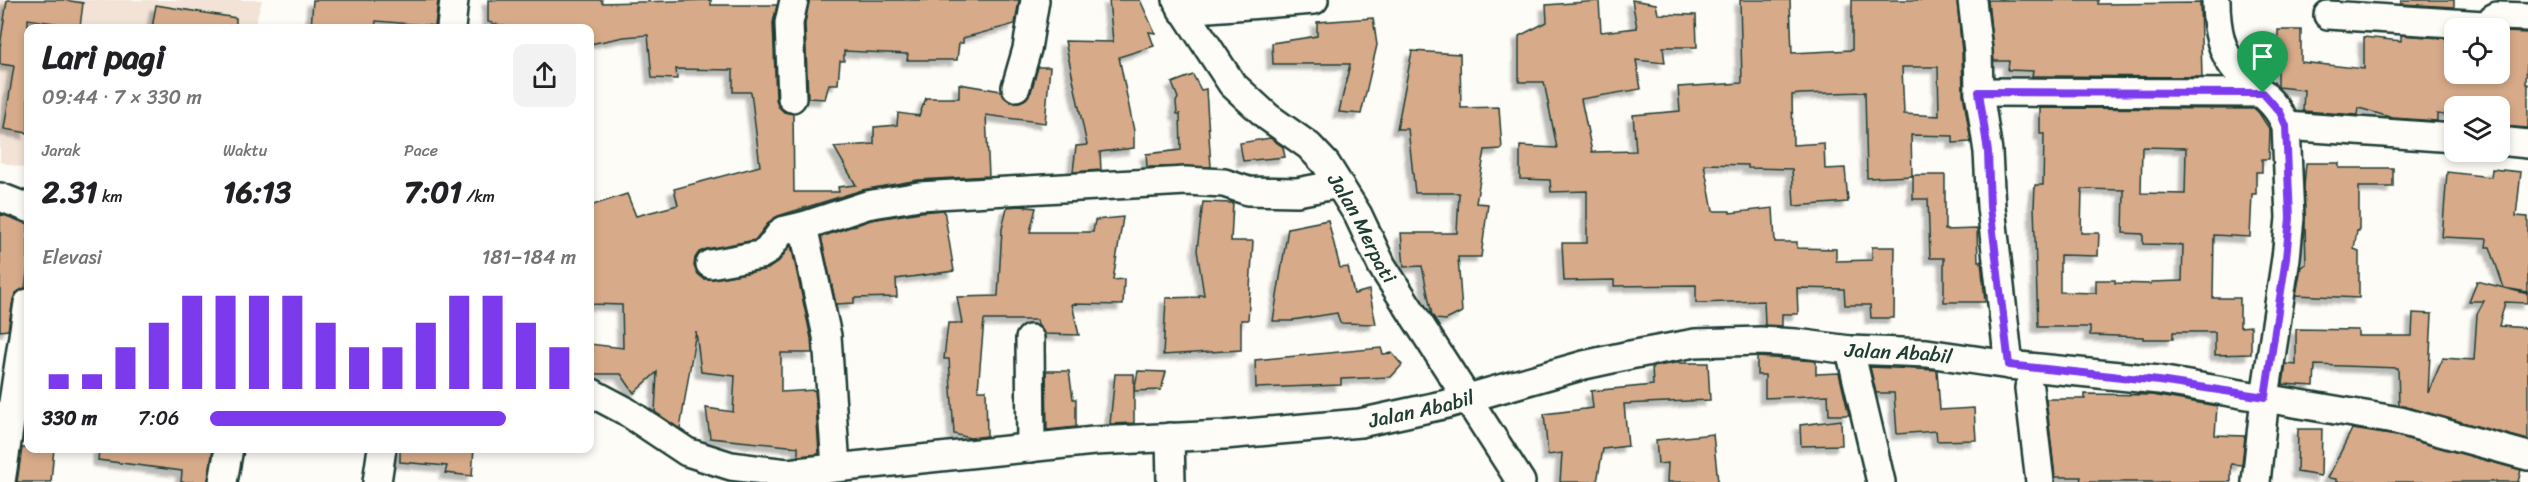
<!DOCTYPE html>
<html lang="id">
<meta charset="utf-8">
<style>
:root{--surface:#fff;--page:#f2f2f2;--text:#202124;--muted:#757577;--accent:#7c3aed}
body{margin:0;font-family:Sriracha,sans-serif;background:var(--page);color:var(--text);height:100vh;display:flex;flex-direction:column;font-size:22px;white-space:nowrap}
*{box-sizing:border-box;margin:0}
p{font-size:20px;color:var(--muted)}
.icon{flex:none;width:33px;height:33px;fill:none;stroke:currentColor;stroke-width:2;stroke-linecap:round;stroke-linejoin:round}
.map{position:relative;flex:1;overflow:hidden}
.side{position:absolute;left:24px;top:24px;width:570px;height:429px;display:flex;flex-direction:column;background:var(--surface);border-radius:12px;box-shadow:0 3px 9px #0003}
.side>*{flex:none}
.controls{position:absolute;left:2444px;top:18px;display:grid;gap:12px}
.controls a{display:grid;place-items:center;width:66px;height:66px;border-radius:12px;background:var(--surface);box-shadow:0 3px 9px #0003;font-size:30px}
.pin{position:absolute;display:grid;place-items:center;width:51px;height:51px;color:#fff;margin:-62px -26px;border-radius:50% 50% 50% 0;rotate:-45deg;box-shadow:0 0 6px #0007}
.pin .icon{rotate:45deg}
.round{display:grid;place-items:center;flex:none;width:63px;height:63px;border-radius:12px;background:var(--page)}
.overview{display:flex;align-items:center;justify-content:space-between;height:102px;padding:0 18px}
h1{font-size:33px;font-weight:800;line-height:45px}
.stats{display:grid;grid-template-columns:repeat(3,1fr);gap:9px;height:102px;padding:6px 18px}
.stats div{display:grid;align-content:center}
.stats b{font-size:30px;font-weight:800}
.stats small{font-size:16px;font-weight:400}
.stats p{font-size:16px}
.chart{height:168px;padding:12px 18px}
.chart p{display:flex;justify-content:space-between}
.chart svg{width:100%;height:108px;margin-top:6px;stroke:var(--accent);stroke-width:6}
ul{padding:0 18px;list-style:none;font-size:20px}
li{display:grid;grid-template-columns:96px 72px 1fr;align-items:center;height:45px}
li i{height:15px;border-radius:8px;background:var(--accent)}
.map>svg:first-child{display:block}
.built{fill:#f2e3d6}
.building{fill:#d7aa89;stroke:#1f3d34;stroke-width:1.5;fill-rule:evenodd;filter:url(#shadow)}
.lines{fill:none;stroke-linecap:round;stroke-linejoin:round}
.street-casing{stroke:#1f3d34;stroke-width:32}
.street{stroke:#fdfcf7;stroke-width:27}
.route-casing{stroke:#fff;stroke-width:12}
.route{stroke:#7c3aed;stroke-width:8}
.labels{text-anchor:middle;stroke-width:6;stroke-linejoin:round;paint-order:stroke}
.street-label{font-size:20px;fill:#1f3d34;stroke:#fdfcf7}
</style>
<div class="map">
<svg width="2528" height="482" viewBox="0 0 2528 482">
<defs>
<filter id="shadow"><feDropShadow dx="-5.5" dy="5.5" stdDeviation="1.5" flood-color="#0004"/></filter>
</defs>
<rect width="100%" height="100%" fill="#fdfcf7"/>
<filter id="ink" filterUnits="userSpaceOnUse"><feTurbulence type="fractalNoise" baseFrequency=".0167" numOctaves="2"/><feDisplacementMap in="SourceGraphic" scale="12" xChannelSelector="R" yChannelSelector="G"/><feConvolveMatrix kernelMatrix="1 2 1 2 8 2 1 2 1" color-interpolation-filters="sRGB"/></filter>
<g filter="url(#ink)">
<!-- built -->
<path class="built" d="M0 0H262L254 28H28V169L0 162Z"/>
<!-- building -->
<path class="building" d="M7 0H64L83 3 80 27 28 19V133L4 129 14 66 0 64V47Z
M313 0H438L435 26 376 21 375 28H311Z
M488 0H602V3L711 0V5H777L773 23 776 99 778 106 784 112 793 114 794 192H839L838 187 856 185 834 147 874 144V127L897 125 898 113 919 116 926 98H959V84L1001 91 1004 97 1011 102H1019L1026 99 1031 92 1038 67H1050L1045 123 986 115 989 176 918 180 862 190 778 216 769 222 755 240 707 249 699 252 695 258 694 266 698 274 704 279H713L768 269 779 261 791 245 811 338 812 353H781V392L815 390 819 454 798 456V447L710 438 706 408 733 412 735 376 701 372 696 331 680 429 655 412 657 372 634 393 621 374H590V344L623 348 622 305 590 304V206L627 194 636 216 678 205 674 189 760 166 751 92H733V70L676 69 677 79 652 78 648 35 624 37 590 44V28H511L488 22Z
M809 0H1019L1015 24 963 38V43H959L957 60H907L908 54 844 51V61H840L838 84H829L825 99 808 98 805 24Z
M1109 0H1140L1155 33 1149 32 1154 46 1119 57 1134 131V148L1100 152 1101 170 1073 172 1076 146 1087 145 1065 41 1113 42Z
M1632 0 1656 4 1658 14 1696 15 1697 47H1663L1665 63 1636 60 1641 89 1581 99 1592 152 1636 151 1633 115 1680 111 1678 87 1742 83 1740 0H1790L1792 53 1852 50V0H1957L1962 52 1963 94 1971 142 1953 143V136L1911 135 1912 176 1867 178 1865 92 1800 94 1792 95 1793 145 1824 143 1825 169 1845 168 1848 202 1794 206 1792 169 1748 168V165L1704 164 1713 211H1730V213L1773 208 1775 242H1797V248L1836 249V261L1872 260V247H1895L1894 318H1871L1870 305H1845L1844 289 1797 288 1798 314H1782V326L1765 325 1764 301 1696 303V285L1614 286V280L1564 281 1562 243H1587V191L1551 192 1550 180 1520 179V146L1557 148 1544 82H1519V36L1547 22 1546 5 1599 1 1601 32 1637 28ZM1902 67H1938L1939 116 1904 114Z
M1988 0H2098V4L2200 3 2202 77 2040 76H2032L2033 71 2008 70 2009 61H1994Z
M2402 0H2454V7L2401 4Z
M156 5 236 18V28H152Z
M1373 18 1377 45 1361 114 1339 112 1350 64H1273L1272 43 1317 36V22Z
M2278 30H2301V62L2364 69V37L2401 41V35L2454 39V74H2499V38L2504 32 2528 33 2526 84H2528V128L2499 126V106H2454V116L2437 114V121L2393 118 2359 108 2358 115 2303 111 2304 90 2278 87Z
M1412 51 1460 54 1461 108 1499 107 1502 149 1485 150 1476 203 1488 204 1481 257H1458L1462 312 1446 320 1435 319 1432 315 1422 266 1404 267 1401 233H1457L1459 193H1415L1408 129H1397Z
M1193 75 1201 90 1206 89 1211 167H1147L1146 154 1181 150 1180 114H1177L1176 102 1178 98 1172 83Z
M2040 108 2255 109 2259 113 2270 130 2269 159H2262V172H2256V194H2252L2250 237 2214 235 2213 298H2240V327L2251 326V354L2215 355V332H2173V339H2143V337L2090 335V327H2038L2034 207 2035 185H2043L2044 134H2040ZM2142 147 2186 148 2185 194 2141 193ZM2082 189 2124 190 2123 233 2143 234V244L2183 245 2182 281 2151 282V284L2115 283V280H2096V293L2060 292V255L2098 256 2099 233H2081Z
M1270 138 1283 147 1285 157 1243 161 1240 143Z
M2306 163H2339V168H2393V187H2359V231H2357L2354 249 2359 251V298L2296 295 2301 267 2306 264 2304 187Z
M2492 169 2521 172 2516 216 2528 217V292L2504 288 2490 247H2486L2487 239 2442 237 2447 172 2491 177Z
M1913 175H1945V230L1977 229 1978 261H1981L1985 302H1944V258H1930L1928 199H1913Z
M1203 202 1233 203 1231 241H1253L1248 320H1241V350L1163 355 1166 298 1199 297V295H1204L1197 250Z
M1020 206 1036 208 1030 232H1093L1095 220 1123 217 1113 280 1124 279 1123 305 1072 304 1079 335 1044 334 1038 325 1037 320H984L978 390H986L987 436 970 438 954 434 949 359H944L948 323H962L957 297 998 296 1002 229 1007 207Z
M944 210 954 271 896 279 897 297 854 298V303L836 304 821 237 871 220 921 212Z
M0 214 28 223V266L25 288 16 293 13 300 8 330 0 331Z
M1328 220 1340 268 1348 267 1354 294 1369 290 1376 324 1340 323 1337 313 1293 320V321H1273L1288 228Z
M2477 281 2528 294V303L2505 302 2499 326 2528 328V440L2399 405 2398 368 2315 365 2314 386 2283 384 2286 364 2296 365V329L2358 330V336H2412L2413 313 2432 314 2428 393 2443 358 2474 360 2477 314 2484 301H2469Z
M1381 348 1383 354 1392 353 1402 365 1391 377 1341 379V385L1256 388 1255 360Z
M1757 357 1816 361V374L1839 373 1849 415H1829L1828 395 1765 398V375H1757Z
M1675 363H1708L1710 400 1624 404 1628 446 1603 449 1597 482H1560L1562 453 1548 455 1544 414 1593 408 1591 391 1653 385 1652 367Z
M1870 367 1937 370 1940 410 1974 408 1976 440 1937 441 1936 431 1897 434 1894 393H1876Z
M1046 371H1069L1073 399H1076V427L1047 430Z
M1138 371 1166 372 1161 390 1134 391Z
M1115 374H1134V423L1110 424Z
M2085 394 2152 395 2217 406 2215 435 2245 436 2242 465 2231 464V482H2080L2081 477H2055L2046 399H2085Z
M1841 420 1842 445 1801 446 1800 425Z
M2298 429H2322L2321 476 2297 472Z
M2352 429 2397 436 2521 470 2518 482H2336V479L2328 478Z
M1713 434 1718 482H1667L1668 463 1658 464 1656 440Z
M22 448H54L51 482H17Z
M99 448H213L208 482H181L182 471 98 460Z
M400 448H474L472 476 445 473 447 466 400 462Z"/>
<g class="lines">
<!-- street casing -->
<g class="street-casing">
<g id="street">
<path id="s1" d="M1177 0 1232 84 1268 117 1309 146 1326 164 1358 215 1382 266 1521 482"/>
<path d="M1972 0 1978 51 1979 92 1988 152 1991 207 2009 365"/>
<path d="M2216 0C2216 24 2220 52 2237 71 2255 90 2276 100 2286 126L2290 218 2286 258 2265 397 2256 482"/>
<path d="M1182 10 1314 0"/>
<path d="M2328 15 2484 25H2490L2493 18 2497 16 2528 17"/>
<path d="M451 28 454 0"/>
<path d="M1016 87 1027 49 1035 0"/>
<path d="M1979 92 2263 93"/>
<path d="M792 98 789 23 794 0"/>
<path d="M2286 126 2454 138"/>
<path d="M2499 141 2528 144"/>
<path d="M0 197 28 208"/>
<path d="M710 264 760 255 767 251 782 231 803 226"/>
<path d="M1030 339 1031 448"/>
<path d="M1850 350 1881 482"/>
<path d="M2029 388 2040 482"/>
<path id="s2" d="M590 392 624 410 687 452 731 466 787 473 1094 441 1224 435 1360 423 1447 404 1584 365 1630 355 1695 343 1760 341 1796 343 1850 350 1927 353 2009 365 2159 380 2400 421 2528 456"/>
<path d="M1170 437 1171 482"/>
<path d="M836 467 827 336 803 226 867 205 919 196 1186 181 1224 183 1248 191 1297 192 1329 186H1340"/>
<path d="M1 482 28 303"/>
<path d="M223 482 229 448"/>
<path d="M377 482 382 448"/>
</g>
</g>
<!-- street -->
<use href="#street" class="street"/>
</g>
</g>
<g class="lines" filter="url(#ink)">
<!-- route casing -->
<g class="route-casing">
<path id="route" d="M1979 92 2263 93 2280 112 2286 126 2290 218 2286 258 2265 397 2159 381 2009 365 1990 207 1988 152Z"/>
</g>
<!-- route -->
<use href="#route" class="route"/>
</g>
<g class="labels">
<!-- street labels -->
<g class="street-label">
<text dy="7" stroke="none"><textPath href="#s1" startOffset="298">Jalan Merpati</textPath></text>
<text dy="7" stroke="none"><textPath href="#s2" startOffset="1341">Jalan Ababil</textPath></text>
<text dy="7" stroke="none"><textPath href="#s2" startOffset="855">Jalan Ababil</textPath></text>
</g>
</g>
</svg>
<div class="controls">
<a><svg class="icon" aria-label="locate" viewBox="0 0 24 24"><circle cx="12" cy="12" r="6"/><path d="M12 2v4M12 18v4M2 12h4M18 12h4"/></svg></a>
<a><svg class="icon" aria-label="layers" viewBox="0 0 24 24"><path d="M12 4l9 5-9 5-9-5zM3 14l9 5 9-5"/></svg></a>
</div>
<div class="pin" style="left:2263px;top:93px;background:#1e9e55"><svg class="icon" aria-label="arrive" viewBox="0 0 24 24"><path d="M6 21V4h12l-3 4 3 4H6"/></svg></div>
<section class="side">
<div class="overview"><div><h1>Lari pagi</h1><p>09:44 · 7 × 330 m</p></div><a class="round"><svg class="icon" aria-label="share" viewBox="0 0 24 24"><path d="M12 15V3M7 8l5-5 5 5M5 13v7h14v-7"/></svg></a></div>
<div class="stats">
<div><p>Jarak</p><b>2.31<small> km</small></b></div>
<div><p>Waktu</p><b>16:13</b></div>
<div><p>Pace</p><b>7:01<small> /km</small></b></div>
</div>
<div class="chart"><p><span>Elevasi</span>181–184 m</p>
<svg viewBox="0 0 160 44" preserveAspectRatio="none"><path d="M5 44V38M15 44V38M25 44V27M35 44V17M45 44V6M55 44V6M65 44V6M75 44V6M85 44V17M95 44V27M105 44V27M115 44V17M125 44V6M135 44V6M145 44V17M155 44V27"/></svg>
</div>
<ul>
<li><b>330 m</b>7:06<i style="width:81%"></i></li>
</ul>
</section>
</div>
